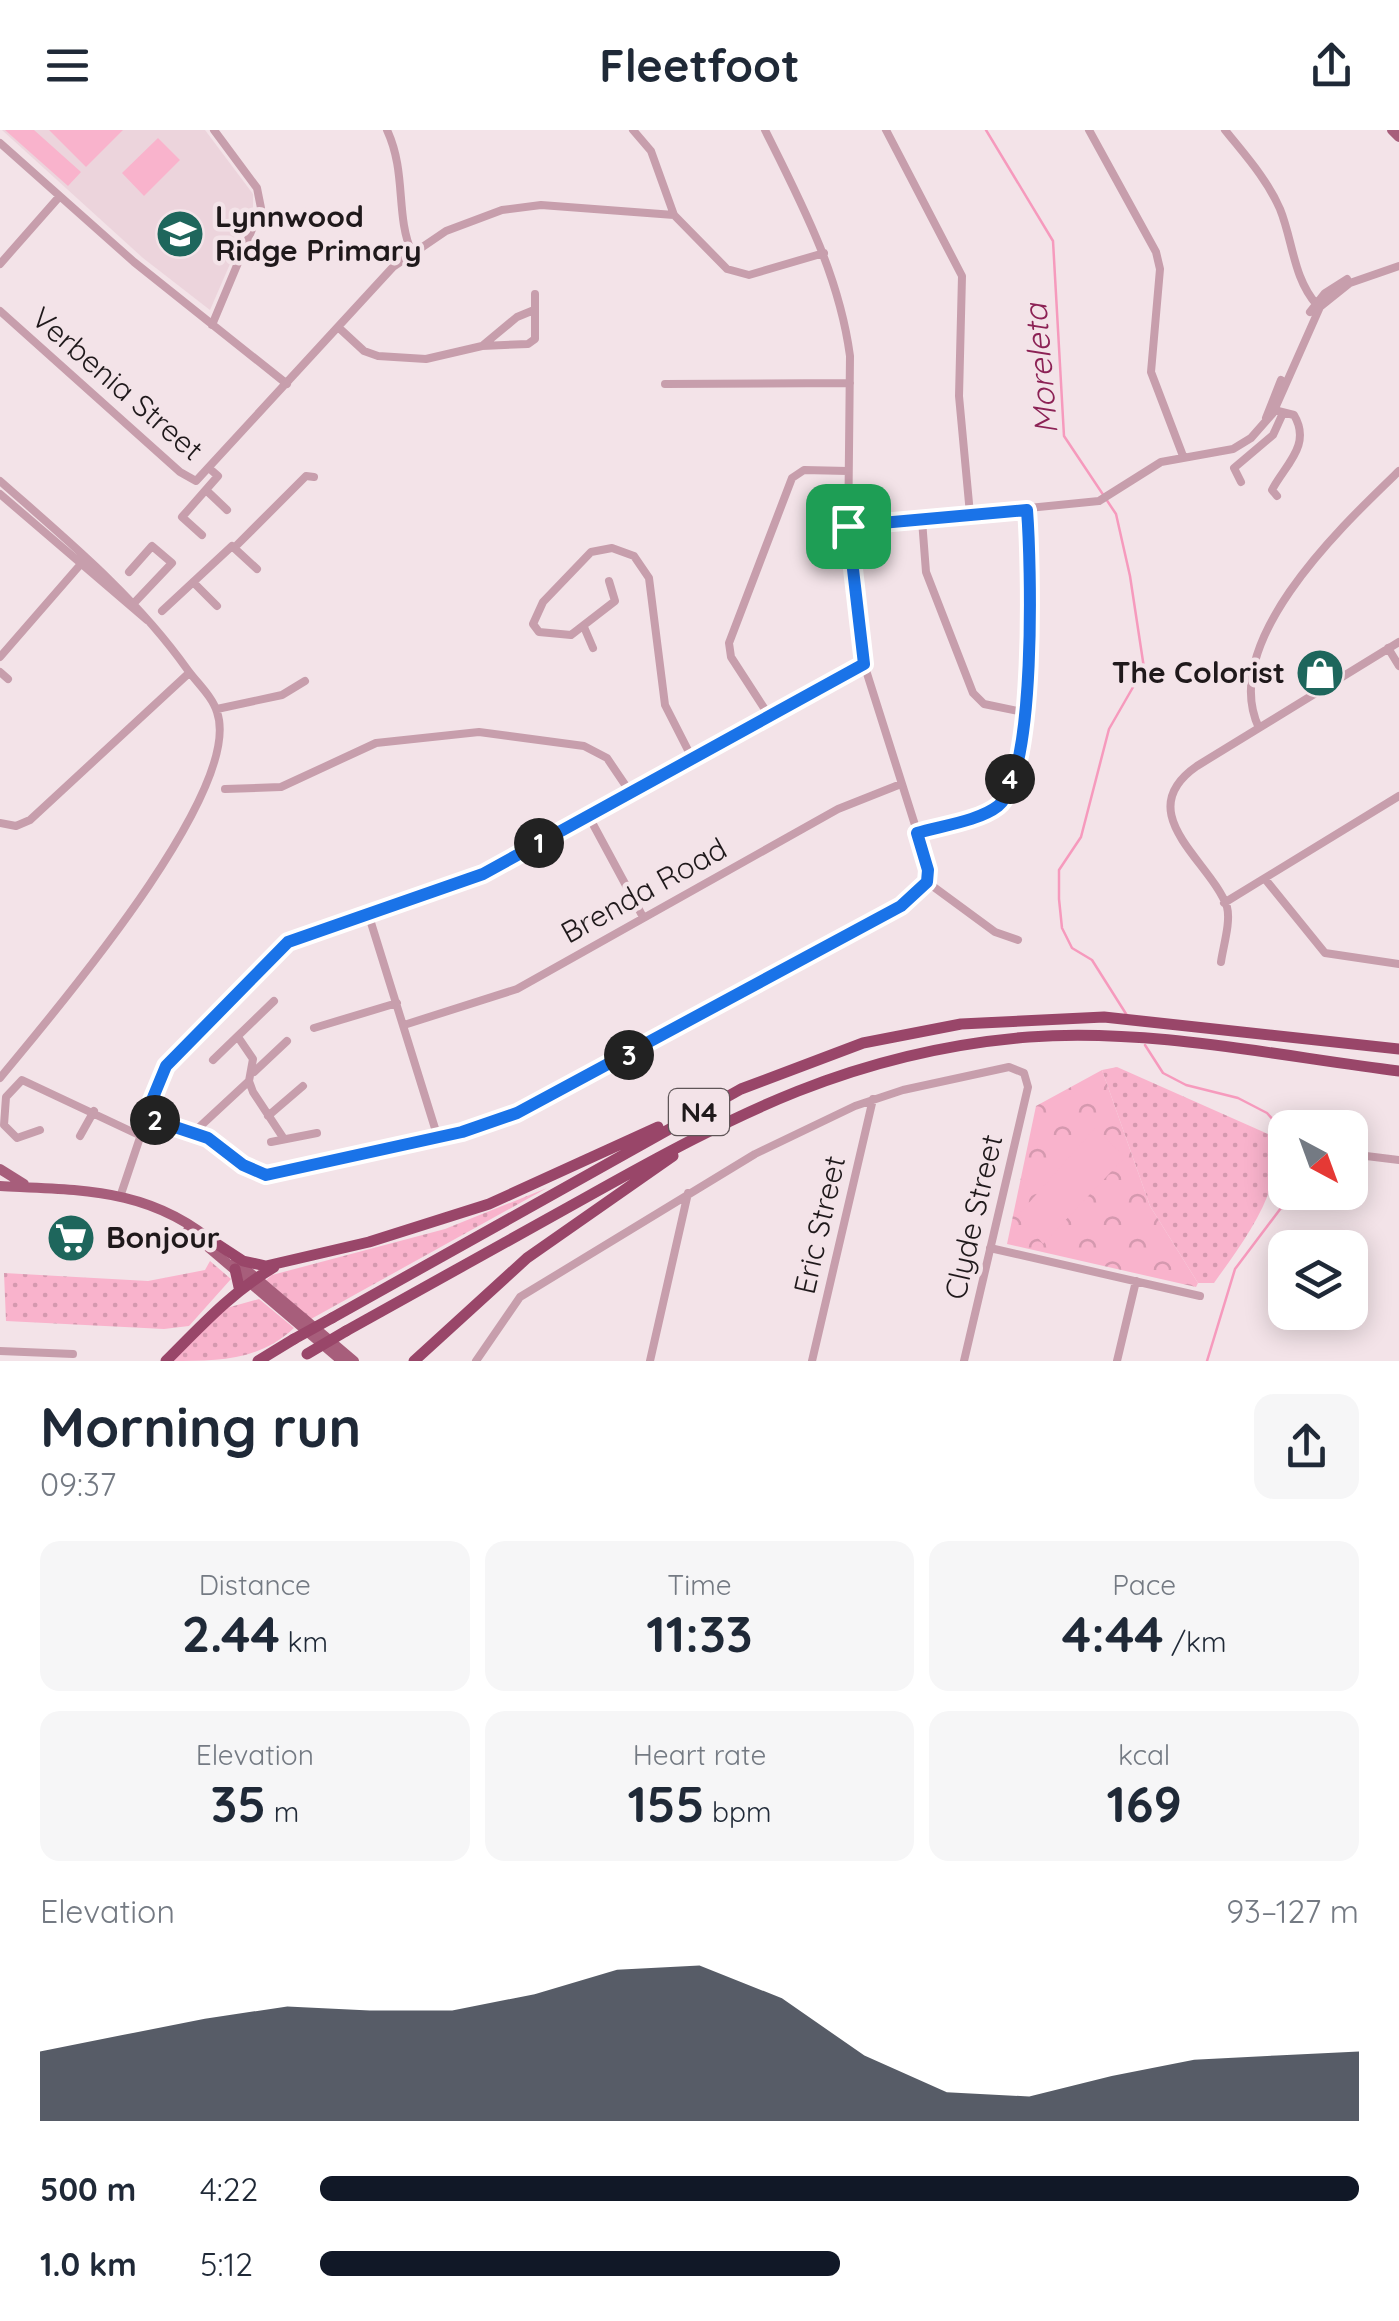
<!DOCTYPE html>
<meta charset="utf-8">
<style>
:root{--surface:#fff;--page:#f6f6f7;--text:#1f2937;--muted:#747a83;--accent:#111827}
body{margin:0;font-family:Quicksand,sans-serif;background:var(--page);color:var(--text);height:100vh;display:flex;flex-direction:column;font-size:38px;white-space:nowrap}
*{box-sizing:border-box;margin:0}
p{font-size:32px;color:var(--muted)}
.icon{flex:none;width:55px;height:55px;fill:none;stroke:currentColor;stroke-width:2;stroke-linecap:round;stroke-linejoin:round}
.map{position:relative;height:1231px;overflow:hidden}
.drawer{display:flex;flex-direction:column;background:var(--surface);flex:1}
.drawer>*{flex:none}
.needle{width:65px;rotate:139deg}
.controls{position:absolute;left:1268px;top:980px;display:grid;gap:20px}
.controls a{display:grid;place-items:center;width:100px;height:100px;border-radius:20px;background:var(--surface);box-shadow:0 5px 25px #0003;font-size:50px}
.pin{position:absolute;display:grid;place-items:center;width:85px;height:85px;color:#fff;margin:-42px;border-radius:20px;box-shadow:0 5px 15px #0006}
.km{position:absolute;width:50px;height:50px;margin:-25px;border-radius:50%;background:#222;color:#fff;font-size:28px;line-height:50px;text-align:center}
.round{display:grid;place-items:center;flex:none;width:105px;height:105px;border-radius:20px;background:var(--page)}
.overview{display:flex;align-items:center;justify-content:space-between;height:170px;padding:0 40px}
h1{font-size:55px;font-weight:700;line-height:75px}
.figures{display:grid;grid-template-columns:repeat(3,1fr);gap:15px;height:170px;padding:10px 40px}
.figures div{display:grid;align-content:center;border-radius:20px;background:var(--page);text-align:center}
.figures b{font-size:50px;font-weight:700}
.figures small{font-size:28px;font-weight:400}
.figures p{font-size:28px}
.chart{height:280px;padding:20px 40px}
.chart p{display:flex;justify-content:space-between}
.chart svg{width:100%;height:180px;margin-top:10px;fill:var(--accent);opacity:.7}
ul{padding:0 40px;list-style:none;font-size:32px}
li{display:grid;grid-template-columns:160px 120px 1fr;align-items:center;height:75px}
li i{height:25px;border-radius:12px;background:var(--accent)}
header{display:flex;justify-content:space-between;align-items:center;height:130px;padding:0 40px;background:var(--surface);font-size:45px;font-weight:700}
.map>svg:first-child{display:block}
.built{fill:#ecd4dc}
.grass{fill:url(#grass-dots)}
.park{fill:url(#park-crowns)}
.garden{fill:#f9b3cc}
.lines{fill:none;stroke-linecap:round;stroke-linejoin:round}
.stream{stroke:#f69abd;stroke-width:2.5}
.minor{stroke:#c79eac;stroke-width:8}
.major{stroke:#a75e7b;stroke-width:10}
.highway{stroke:#994669;stroke-width:11}
.highway-bridge{stroke:#994669;stroke-width:11}
.route-casing{stroke:#fff;stroke-width:20}
.route{stroke:#1a73e8;stroke-width:12}
.labels{text-anchor:middle;stroke-width:9;stroke-linejoin:round;paint-order:stroke}
.shield{fill:#f3e3e8;stroke:#5f5658;stroke-width:2.5}
.shield-label{font-size:28px;font-weight:bold;fill:#1f191b}
.poi-label{font-size:30px;font-weight:bold;fill:#1f191b;stroke:#f3e3e8;text-anchor:start}
.street-label{font-size:30px;fill:#1f191b;stroke:#f3e3e8}
.water-label{font-size:32px;font-style:italic;fill:#8c2255;stroke:#f3e3e8}
</style>
<header><svg class="icon" aria-label="menu" viewBox="0 0 24 24"><path d="M4 6h16M4 12h16M4 18h16"/></svg>Fleetfoot<svg class="icon" aria-label="share" viewBox="0 0 24 24"><path d="M12 15V3M7 8l5-5 5 5M5 13v7h14v-7"/></svg></header>
<div class="map">
<svg width="1399" height="1231" viewBox="0 0 1399 1231">
<defs>
<pattern id="grass-dots" width="8" height="8" patternUnits="userSpaceOnUse" patternTransform="scale(2.5)"><rect width="8" height="8" fill="#f9b3cc"/><path d="M2 2h.1M6 6h.1" fill="none" stroke="#d599af" stroke-width="1.8" stroke-linecap="round"/></pattern>
<pattern id="park-crowns" width="20" height="18" patternUnits="userSpaceOnUse" patternTransform="scale(2.5)"><rect width="20" height="18" fill="#f9b3cc"/><path d="M2 6a3 3 0 1 1 6 0M12 15a3 3 0 1 1 6 0" fill="none" stroke="#d599af"/></pattern>
</defs>
<rect width="100%" height="100%" fill="#f3e3e8"/>
<!-- built -->
<path class="built" d="M2 0H205L253 64V81L210 180 143 128Z"/>
<!-- grass -->
<path class="grass" d="M1117 937 1277 1008C1283 1061 1243 1112 1214 1153H1198L1150 1076 1102 940Z
M547 1058 311 1189 266 1150 272 1145 445 1099Z
M210 1131 231 1149 189 1196 164 1199 6 1191 4 1143 148 1151 205 1140Z
M259 1169 294 1198C259 1231 217 1231 171 1231L223 1179Z"/>
<!-- park -->
<path class="park" d="M1102 940 1150 1076 1198 1153 1196 1157 1007 1114 1036 976Z"/>
<!-- garden -->
<path class="garden" d="M5 0H34L81 42 68 56Z
M49 0H123L86 37Z
M158 8 180 30 144 66 122 43Z
M1095 998 1125 1027 1043 1114 1019 1084Z"/>
<g class="lines">
<!-- stream -->
<path class="stream" d="M986 0 1053 111 1064 306 1116 384 1130 446 1144 538 1109 599 1081 707 1059 740V769L1062 798 1072 818 1092 830 1128 887
M1145 915 1163 943 1186 955 1238 968 1267 983 1285 1003
M1207 1231 1235 1139 1281 1078 1286 1062"/>
<!-- minor -->
<path class="minor" d="M387 0C407 43 395 85 412 123
M633 0 651 21 674 85 727 139 749 145 824 123
M765 0C801 72 839 144 850 226L848 414 864 534 928 736 927 752
M886 0 962 146 959 266 970 384
M1089 0 1156 122 1160 139 1151 242 1183 326
M1225 0C1245 25 1267 49 1280 79 1293 111 1293 148 1317 175
M0 13 134 132 287 254
M0 134 59 67
M0 181 180 342 196 351 393 137 446 101 502 80 541 75 674 85
M1310 182 1325 163 1347 149
M212 195 261 78 257 58 214 0
M338 197 364 221 378 226 426 229 482 216 528 214 535 209V164
M482 216 517 187 534 180
M665 254 850 253
M1274 280 1294 285C1312 315 1285 335 1272 360L1277 366
M1266 288 1281 250
M0 351C67 410 135 466 187 539 197 553 212 566 217 582 245 661 50 887 0 948
M1241 352 1234 338 1273 305 1283 283
M206 360 227 380
M0 364 147 490
M922 390 926 442 973 563 984 574 1023 582
M848 396 1099 371 1161 332 1233 319 1251 308 1273 283 1320 177 1350 153 1399 136
M202 405 182 387 218 346 210 339
M236 416 306 346 314 347
M129 442 152 416 172 433 135 472
M609 451 615 471 571 505 539 502 533 494 543 472 591 422 612 418 634 426 649 448 665 575 692 628
M193 452 217 476
M162 481 232 416 257 439
M584 497 593 518
M1388 518 1399 536
M0 527 80 435
M0 542 8 549
M217 579 282 565 305 551
M768 584 731 527 729 513 792 348 804 340 848 341
M1259 598C1218 512 1343 395 1399 341
M225 659 281 657 376 613 479 602 584 616 607 628 630 662
M588 685 643 787
M0 693 16 696 30 690 189 543
M917 703 993 679 1005 664C1035 571 1035 477 1027 380
M1265 749 1325 823 1399 834
M927 752 995 802 1018 810
M1224 773 1399 666
M368 783 438 1008
M1221 832C1223 817 1231 792 1227 777 1211 731 1129 683 1197 636L1399 512
M404 895 517 859 838 679 901 654
M314 898 397 873
M238 907 253 929 249 951 253 962 284 1009
M213 930 274 871
M254 942 287 911
M268 986 303 956
M145 987 208 1009 243 1035 266 1045 445 1006 517 983 895 780 927 752
M40 1000 17 1008 4 995 6 967 22 950 139 1005
M194 1002 249 951
M80 1006 94 981
M271 1012 317 1003
M1350 1024 1399 1030
M121 1064 162 942 288 811 483 744 864 534
M990 1118 1200 1166
M0 1221 73 1224
M476 1231 520 1167 755 1024 855 976 903 960 1009 937 1024 943 1028 957 964 1231
M650 1231 688 1063
M812 1231 873 969
M1117 1231 1136 1151"/>
<!-- major -->
<path class="major" d="M1392 0 1399 7
M0 1039 24 1054
M0 1056C83 1060 153 1058 219 1117
M188 1100 342 1231
M236 1131 354 1231"/>
<!-- highway -->
<path class="highway" d="M214 1112 243 1131 266 1136 369 1112 489 1074 658 997
M235 1139 239 1157
M332 1188 741 959 863 913 961 894 1104 887 1399 919
M346 1201C426 1157 505 1112 585 1068 735 984 854 921 1029 907 1151 898 1278 926 1399 941
M166 1231C202 1195 232 1162 274 1137
M258 1231 294 1209
M414 1231 527 1128 673 1026"/>
<!-- highway-bridge -->
<path class="highway-bridge" d="M294 1209 332 1188
M307 1224 346 1201"/>
</g>
<g class="lines">
<!-- route casing -->
<g class="route-casing">
<path id="route" d="M1027 380C1031 431 1037 645 998 676 979 691 940 696 917 703L928 740 927 752 901 776 517 983 462 1002 266 1045 243 1035 208 1008 145 987 166 936 288 812 483 744 864 534 848 396Z"/>
</g>
<!-- route -->
<use href="#route" class="route"/>
</g>
<!-- icons -->
<defs>
<g id="school-disc" transform="scale(2.5)"><circle r="9.5" fill="#1e665c" stroke="#f3e3e8"/><path d="M0-5L7-2L0 1L-7-2ZM-4 1L0 2.5L4 1V4Q0 6-4 4Z" fill="#fff"/></g>
<g id="shop-disc" transform="scale(2.5)"><circle r="9.5" fill="#1e665c" stroke="#f3e3e8"/><path d="M-5-2.5h2.3a2.7 3.5 0 0 1 5.4 0H5L5.5 6h-11ZM-1.5-2.5h3a1.5 2.3 0 0 0-3 0Z" fill="#fff"/></g>
<g id="supermarket-disc" transform="scale(2.5)"><circle r="9.5" fill="#1e665c" stroke="#f3e3e8"/><path d="M-6-5.5h2.5l.6 2H6L4.5 2H-2.5L-4.4-4H-6ZM-1.5 3.2a1.3 1.3 0 1 0 .1 0ZM3 3.2a1.3 1.3 0 1 0 .1 0Z" fill="#fff"/></g>
</defs>
<g fill-rule="evenodd">
<use href="#school-disc" x="180" y="104"/>
<use href="#shop-disc" x="1320" y="543"/>
<use href="#supermarket-disc" x="71" y="1108"/>
</g>
<g class="labels">
<!-- shield labels -->
<rect class="shield" x="669" y="959" width="60" height="46" rx="8"/>
<g class="shield-label">
<text x="699" y="992">N4</text>
</g>
<!-- poi labels -->
<g class="poi-label">
<text x="215" y="97">Lynnwood<tspan x="215" dy="34">Ridge Primary</tspan></text>
<text x="1285" y="553" text-anchor="end">The Colorist</text>
<text x="106" y="1118">Bonjour</text>
</g>
<!-- street labels -->
<g class="street-label">
<text transform="translate(117 254) rotate(41)" y="10">Verbenia Street</text>
<text transform="translate(644 761) rotate(-29)" y="10">Brenda Road</text>
<text transform="translate(974 1087) rotate(-77)" y="10">Clyde Street</text>
<text transform="translate(820 1095) rotate(-77)" y="10">Eric Street</text>
</g>
<!-- water labels -->
<g class="water-label">
<text transform="translate(1041 239) rotate(-95)" y="11">Moreleta</text>
</g>
</g>
</svg>
<div class="controls">
<a><svg class="needle" viewBox="-14 -14 28 28"><path d="M0-13l5 13h-10z" fill="#e53935"/><path d="M0 13l5-13h-10z" fill="#747a83"/></svg></a>
<a><svg class="icon" aria-label="layers" viewBox="0 0 24 24"><path d="M12 4l9 5-9 5-9-5zM3 14l9 5 9-5"/></svg></a>
</div>
<div class="pin" style="left:848px;top:396px;background:#1e9e55"><svg class="icon" aria-label="arrive" viewBox="0 0 24 24"><path d="M6 21V4h12l-3 4 3 4H6"/></svg></div>
<b class="km" style="left:539px;top:713px">1</b>
<b class="km" style="left:155px;top:990px">2</b>
<b class="km" style="left:629px;top:925px">3</b>
<b class="km" style="left:1010px;top:649px">4</b>
</div>
<section class="drawer">
<div class="overview"><div><h1>Morning run</h1><p>09:37</p></div><a class="round"><svg class="icon" aria-label="share" viewBox="0 0 24 24"><path d="M12 15V3M7 8l5-5 5 5M5 13v7h14v-7"/></svg></a></div>
<div class="figures">
<div><p>Distance</p><b>2.44<small> km</small></b></div>
<div><p>Time</p><b>11:33</b></div>
<div><p>Pace</p><b>4:44<small> /km</small></b></div>
</div>
<div class="figures">
<div><p>Elevation</p><b>35<small> m</small></b></div>
<div><p>Heart rate</p><b>155<small> bpm</small></b></div>
<div><p>kcal</p><b>169</b></div>
</div>
<div class="chart"><p><span>Elevation</span>93–127 m</p>
<svg viewBox="0 0 160 44" preserveAspectRatio="none"><path d="M0 44V27L10 23L20 19L30 16L40 17L50 17L60 13L70 7L80 6L90 14L100 28L110 37L120 38L130 33L140 29L150 28L160 27V44z"/></svg>
</div>
<ul>
<li><b>500 m</b>4:22<i style="width:100%"></i></li>
<li><b>1.0 km</b>5:12<i style="width:50%"></i></li>
</ul>
</section>
